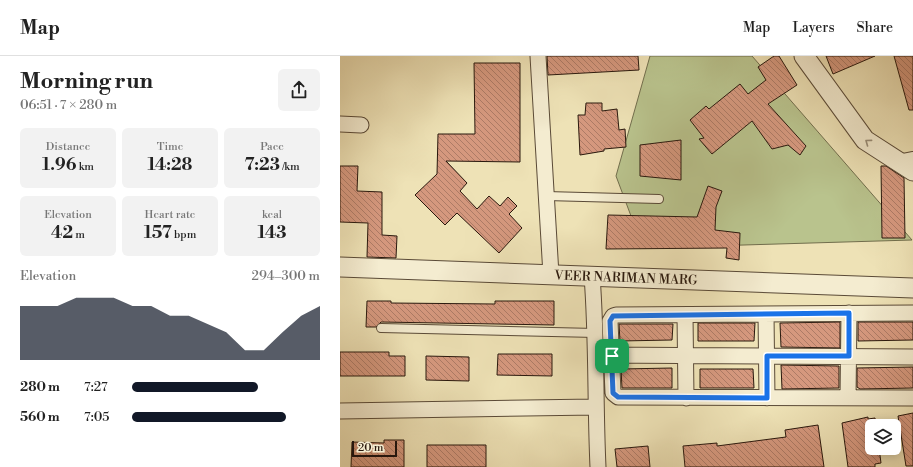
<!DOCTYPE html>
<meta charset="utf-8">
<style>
:root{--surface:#fff;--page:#f2f2f2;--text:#222;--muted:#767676;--line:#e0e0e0;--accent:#111827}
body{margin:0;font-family:"Libre Bodoni",serif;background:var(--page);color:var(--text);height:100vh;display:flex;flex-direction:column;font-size:15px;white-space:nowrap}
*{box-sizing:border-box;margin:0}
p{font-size:13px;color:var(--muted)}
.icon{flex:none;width:22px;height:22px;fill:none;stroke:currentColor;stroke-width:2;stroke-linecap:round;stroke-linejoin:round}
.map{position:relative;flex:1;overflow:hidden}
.panel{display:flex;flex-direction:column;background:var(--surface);width:340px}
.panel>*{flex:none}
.buttons{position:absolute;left:525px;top:363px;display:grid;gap:8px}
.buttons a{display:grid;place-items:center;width:36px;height:36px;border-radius:6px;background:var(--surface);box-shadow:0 2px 10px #0003;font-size:20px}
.scale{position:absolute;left:12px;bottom:10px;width:45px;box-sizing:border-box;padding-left:4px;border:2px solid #29180d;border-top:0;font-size:11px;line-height:14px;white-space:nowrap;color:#29180d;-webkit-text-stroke:3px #f4ecd0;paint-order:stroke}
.pin{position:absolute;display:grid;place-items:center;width:34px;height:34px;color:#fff;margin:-17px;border-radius:8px;box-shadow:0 2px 6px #0006}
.round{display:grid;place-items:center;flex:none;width:42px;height:42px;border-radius:6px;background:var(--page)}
.head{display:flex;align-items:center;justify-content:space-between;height:68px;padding:0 20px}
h1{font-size:22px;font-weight:700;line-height:30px}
.figures{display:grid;grid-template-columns:repeat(3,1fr);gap:6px;height:68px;padding:4px 20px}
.figures div{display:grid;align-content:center;border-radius:6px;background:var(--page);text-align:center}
.figures b{font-size:17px;font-weight:700}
.figures small{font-size:11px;font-weight:400}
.figures p{font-size:11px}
.chart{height:112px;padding:8px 20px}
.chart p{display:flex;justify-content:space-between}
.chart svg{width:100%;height:72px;margin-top:4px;fill:var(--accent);opacity:.7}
ul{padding:0 20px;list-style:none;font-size:13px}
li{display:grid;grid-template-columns:64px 48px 1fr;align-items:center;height:30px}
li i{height:10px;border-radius:5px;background:var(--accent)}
header{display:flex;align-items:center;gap:24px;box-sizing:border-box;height:56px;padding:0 20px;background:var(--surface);border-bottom:1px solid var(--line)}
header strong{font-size:19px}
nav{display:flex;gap:22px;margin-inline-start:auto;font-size:14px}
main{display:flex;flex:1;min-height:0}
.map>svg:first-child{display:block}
.grass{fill:#b9c38d;stroke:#716e4d}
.building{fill:url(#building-back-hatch);stroke:#29180d}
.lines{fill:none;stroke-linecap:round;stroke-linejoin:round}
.service-casing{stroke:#5a4a37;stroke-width:10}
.minor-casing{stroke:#5a4a37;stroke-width:17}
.tertiary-casing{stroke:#5a4a37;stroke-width:21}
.service{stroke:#f4ecd0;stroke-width:8}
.minor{stroke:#f4ecd0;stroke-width:15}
.tertiary{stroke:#f4ecd0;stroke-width:19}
.oneway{stroke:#998d78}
.route-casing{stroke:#fff;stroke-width:8}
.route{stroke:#1a73e8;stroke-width:5}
.labels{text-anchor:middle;stroke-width:3;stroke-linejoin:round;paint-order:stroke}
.street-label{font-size:13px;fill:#29180d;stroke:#f4ecd0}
</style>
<header>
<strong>Map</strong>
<nav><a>Map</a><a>Layers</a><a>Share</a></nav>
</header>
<main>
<section class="panel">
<div class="head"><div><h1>Morning run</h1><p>06:51 · 7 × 280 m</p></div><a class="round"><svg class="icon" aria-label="share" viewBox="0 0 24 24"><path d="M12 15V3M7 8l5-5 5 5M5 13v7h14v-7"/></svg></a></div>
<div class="figures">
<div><p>Distance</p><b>1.96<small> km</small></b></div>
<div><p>Time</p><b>14:28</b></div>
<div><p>Pace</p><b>7:23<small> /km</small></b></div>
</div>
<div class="figures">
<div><p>Elevation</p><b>42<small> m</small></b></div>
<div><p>Heart rate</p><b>157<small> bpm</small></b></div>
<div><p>kcal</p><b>143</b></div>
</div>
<div class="chart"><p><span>Elevation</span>294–300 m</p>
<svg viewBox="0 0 160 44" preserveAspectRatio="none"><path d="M0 44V11L10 11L20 11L30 6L40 6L50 6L60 11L70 11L80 17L90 17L100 22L110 27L120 38L130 38L140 27L150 17L160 11V44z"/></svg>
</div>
<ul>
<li><b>280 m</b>7:27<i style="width:67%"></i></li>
<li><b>560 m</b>7:05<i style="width:82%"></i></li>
</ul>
</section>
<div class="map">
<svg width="573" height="411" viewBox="0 0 573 411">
<defs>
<pattern id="building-back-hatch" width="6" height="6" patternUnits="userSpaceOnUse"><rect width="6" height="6" fill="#d5987e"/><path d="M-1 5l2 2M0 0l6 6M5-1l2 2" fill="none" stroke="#ad7b66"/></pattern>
</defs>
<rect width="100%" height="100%" fill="#eee2b6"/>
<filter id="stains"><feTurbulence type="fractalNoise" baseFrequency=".005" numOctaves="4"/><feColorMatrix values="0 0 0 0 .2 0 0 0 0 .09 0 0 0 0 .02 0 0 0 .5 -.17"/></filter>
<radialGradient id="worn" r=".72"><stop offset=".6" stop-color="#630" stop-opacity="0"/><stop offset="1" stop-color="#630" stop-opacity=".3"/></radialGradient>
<!-- grass -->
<path class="grass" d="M310 0H412L572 184 303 192 276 120Z"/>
<!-- building -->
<path class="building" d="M207 0H298L299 14 208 19Z
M434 0H439L457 29 428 48 466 90 460 99 448 89 432 93 412 65 372 98 359 83 364 82 350 64 366 50 369 53 400 28 408 38 426 24 418 11Z
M486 0H535L493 18Z
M554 0H573V54H569Z
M134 7H180V106L106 105 127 127 120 135 137 153 149 140 160 150 168 141 177 150 169 158 182 172 159 197 117 157 105 169 75 139 97 118 98 78H135Z
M246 47H262V55L277 53 279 74 285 73 286 91 264 93V95L240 99 238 59H245Z
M341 84V124L300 120V89Z
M0 110H18L17 135 42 136V179L57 180 56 202 27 201 28 167 0 166Z
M541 110H546L564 122 565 182H542Z
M368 130 382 135 376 151 375 174 400 177 399 204 386 202 387 192 266 193 268 159 357 161Z
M27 245H51V247L155 248V245H214V269L41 266 36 271H26Z
M500 266V292L441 291 440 267Z
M518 266H573V284L518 285Z
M358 267H415L414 285H358Z
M279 268H333L332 284 280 285Z
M0 296H49V300H65V320H0Z
M158 298H212V320L157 319Z
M86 300 129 301V325L86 324Z
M441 309 499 310V332L442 333Z
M573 311V332L520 333 517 331V312Z
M332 312V332H282L281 313Z
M360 313H413L414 332H360Z
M573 357V410H566L558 360Z
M528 361V363L535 362 536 370H532V392H539L541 407 535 408V411H508L502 367Z
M478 369 484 411H345L343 390 377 387V390L446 381 445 374Z
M44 384H64V411H11L12 386 44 387Z
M87 389H146V411H87Z
M308 390 310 411H277L275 393Z"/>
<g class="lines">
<!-- service casing -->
<g class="service-casing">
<path id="service" d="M558 103 573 100
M206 140 319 143
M41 272 256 277"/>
</g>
<!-- minor casing -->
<g class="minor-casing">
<path id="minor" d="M198 0 211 219
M0 68 21 69
M252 220C257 284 255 347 258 411
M573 257 276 259 273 260 270 265 273 337 278 341 573 342
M426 258 427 342
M345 259 346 342
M257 299 573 301
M508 342 509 257
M0 355 255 351"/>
</g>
<!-- tertiary casing -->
<g class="tertiary-casing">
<path id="tertiary" d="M464 0 525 84 573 115
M0 211 573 232"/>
</g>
<!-- service -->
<use href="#service" class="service"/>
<!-- minor -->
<use href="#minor" class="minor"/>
<!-- tertiary -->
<use href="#tertiary" class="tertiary"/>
</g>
<!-- one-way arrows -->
<defs><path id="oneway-chevron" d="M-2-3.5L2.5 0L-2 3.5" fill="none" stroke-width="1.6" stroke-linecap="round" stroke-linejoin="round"/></defs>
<use class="oneway" href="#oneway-chevron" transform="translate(528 86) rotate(-144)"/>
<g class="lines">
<!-- route casing -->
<g class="route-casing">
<path id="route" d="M509 257V300H427V342L278 341 273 337 270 265 273 260Z"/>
</g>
<!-- route -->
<use href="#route" class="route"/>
</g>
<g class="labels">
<!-- street labels -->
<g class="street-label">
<text transform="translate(286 221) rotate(2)" y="5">VEER NARIMAN MARG</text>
</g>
</g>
<rect width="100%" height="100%" filter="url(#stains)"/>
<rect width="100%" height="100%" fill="url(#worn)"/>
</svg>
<div class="buttons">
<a><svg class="icon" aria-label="layers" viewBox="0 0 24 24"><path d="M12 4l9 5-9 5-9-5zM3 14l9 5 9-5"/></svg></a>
</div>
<div class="scale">20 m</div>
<div class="pin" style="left:272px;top:300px;background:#1e9e55"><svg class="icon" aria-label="arrive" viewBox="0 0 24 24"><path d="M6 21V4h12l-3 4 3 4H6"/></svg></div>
</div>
</main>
